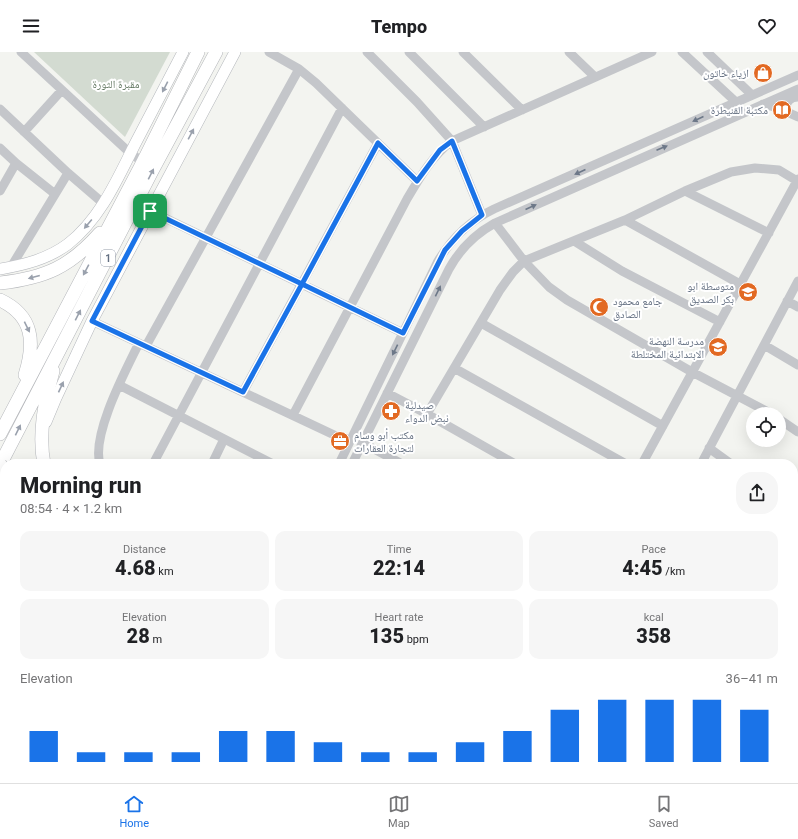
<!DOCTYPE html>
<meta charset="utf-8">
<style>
:root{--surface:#fff;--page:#f6f6f6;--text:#202124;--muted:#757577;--line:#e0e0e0;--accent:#1a73e8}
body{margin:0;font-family:Roboto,"Noto Naskh Arabic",sans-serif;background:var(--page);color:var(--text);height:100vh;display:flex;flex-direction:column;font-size:15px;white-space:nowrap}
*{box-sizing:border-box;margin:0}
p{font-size:13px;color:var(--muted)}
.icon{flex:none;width:22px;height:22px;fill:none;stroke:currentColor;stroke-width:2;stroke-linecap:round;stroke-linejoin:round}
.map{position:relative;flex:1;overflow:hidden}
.details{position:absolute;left:0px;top:407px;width:798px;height:324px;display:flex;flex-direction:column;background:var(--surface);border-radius:16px 16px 0 0;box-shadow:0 4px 16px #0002}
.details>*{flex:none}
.fabs{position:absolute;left:746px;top:355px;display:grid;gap:8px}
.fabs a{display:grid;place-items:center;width:40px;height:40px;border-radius:50%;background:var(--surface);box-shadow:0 4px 16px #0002;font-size:20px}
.pin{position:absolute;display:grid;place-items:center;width:34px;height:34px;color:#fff;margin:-17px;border-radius:8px;box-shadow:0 2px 6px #0006}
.round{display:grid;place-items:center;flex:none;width:42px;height:42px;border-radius:16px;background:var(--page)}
.summary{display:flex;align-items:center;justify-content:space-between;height:68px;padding:0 20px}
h1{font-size:22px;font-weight:800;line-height:30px}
.stats{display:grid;grid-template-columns:repeat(3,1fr);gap:6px;height:68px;padding:4px 20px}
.stats div{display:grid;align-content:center;border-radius:10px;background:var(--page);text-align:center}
.stats b{font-size:20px;font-weight:800}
.stats small{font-size:11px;font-weight:400}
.stats p{font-size:11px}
.chart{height:112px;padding:8px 20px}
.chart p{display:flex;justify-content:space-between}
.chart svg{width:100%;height:72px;margin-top:4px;stroke:var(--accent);stroke-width:6}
header{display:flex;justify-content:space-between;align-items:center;height:52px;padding:0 20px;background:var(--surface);font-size:18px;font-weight:800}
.menu{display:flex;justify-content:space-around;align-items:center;height:56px;border-top:1px solid var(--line);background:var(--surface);font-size:11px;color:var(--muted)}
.menu a{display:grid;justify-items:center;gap:2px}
.menu .active{color:var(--accent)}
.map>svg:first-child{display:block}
.green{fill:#d3dbd1}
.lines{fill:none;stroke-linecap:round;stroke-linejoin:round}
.major-casing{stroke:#b4b7bc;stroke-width:12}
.highway-casing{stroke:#b4b6ba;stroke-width:14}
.minor{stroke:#c4c6ca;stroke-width:9}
.major{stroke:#fff;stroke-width:11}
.highway{stroke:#fff;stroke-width:13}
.highway-bridge-casing{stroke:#b4b6ba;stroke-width:14;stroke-linecap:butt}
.highway-bridge{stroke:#fff;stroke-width:13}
.oneway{fill:#9aa1ad}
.oneway2{fill:#6d7888}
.route-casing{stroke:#fff;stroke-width:8}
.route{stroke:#1a73e8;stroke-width:5}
.labels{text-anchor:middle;stroke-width:4;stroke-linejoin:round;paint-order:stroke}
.shield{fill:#fff;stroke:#929aa7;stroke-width:1}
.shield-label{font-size:10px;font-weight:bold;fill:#636f81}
.poi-label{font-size:11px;fill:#636f81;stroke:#fff;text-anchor:end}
.park-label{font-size:11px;fill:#637862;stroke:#fff}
</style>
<header><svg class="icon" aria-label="menu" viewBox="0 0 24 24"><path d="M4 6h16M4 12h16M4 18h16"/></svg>Tempo<svg class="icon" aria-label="heart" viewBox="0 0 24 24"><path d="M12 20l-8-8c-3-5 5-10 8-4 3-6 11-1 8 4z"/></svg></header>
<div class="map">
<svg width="798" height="731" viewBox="0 0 798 731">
<rect width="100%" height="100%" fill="#f3f4f0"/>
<!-- green -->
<path class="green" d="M34 0H170L125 85Z"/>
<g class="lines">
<!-- major casing -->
<g class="major-casing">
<path id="major" d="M0 217C24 213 48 207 68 192 100 167 117 128 135 92 151 61 167 31 183 0
M46 370 56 346 92 269 235 0
M793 675 798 669
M793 705 798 697
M758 731 761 726
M777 731 780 726"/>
</g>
<!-- highway casing -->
<g class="highway-casing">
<path id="highway" d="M0 231C45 226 70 215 100 181
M0 248C34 264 35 291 25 323
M0 382 143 110 198 0
M44 412C38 381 45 349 53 319
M0 413 152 119 216 0
M0 430 5 437
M0 631 5 630
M164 726 167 731
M186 726 188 731"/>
</g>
<!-- minor -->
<path class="minor" d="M21 0 130 101 143 110
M269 0 299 17 316 31 417 129
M367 0 417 50 452 89 482 163
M409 0 484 75
M463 0 522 58
M569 0 595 25
M682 0 736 50
M707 0 752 43
M763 52 778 56 798 65
M0 57 68 121 104 152
M786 59C785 50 790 45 798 45
M24 80 62 38
M0 96 16 111 55 142
M0 139 16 111
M685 139 769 181
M136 152 403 281
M625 168 740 232
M495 171 524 209 549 235 567 248 692 320 772 362
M574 189 622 219 720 270
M11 215 68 121
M787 249 798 255
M92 269 349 390
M481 271 663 374
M764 293 798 313
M146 294 299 17
M454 316 626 412
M119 333 273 412
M243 340 378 91
M387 341 427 362 515 412
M427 362 500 238 513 220 524 209 625 168 685 139 731 120 755 116 779 118 797 129
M293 363 407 147C420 125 432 104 452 89L652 0
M779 367 798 380
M363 391 402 412
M709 396 731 412
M100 412C91 383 126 318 139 291
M153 412 342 56
M212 412 224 387
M339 412 438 209C452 186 469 169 494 157L798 23
M352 412 449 217C460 197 475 182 495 171L798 37
M642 412 798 127
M701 412 798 229
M793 458 798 462
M793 525 798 529
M793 589 798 584
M793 655 798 658
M5 672V673
M41 726 45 731
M123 726 126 731
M208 726V731
M224 726 226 731
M317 726V731
M502 726 511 731
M246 731 250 726
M369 731 371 726
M425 731 427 726
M485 731 487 726
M552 731 554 726
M617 731 620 726
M690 731 692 726"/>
<!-- major -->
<use href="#major" class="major"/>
<!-- highway -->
<use href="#highway" class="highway"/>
<!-- highway-bridge casing -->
<g class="highway-bridge-casing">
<path id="highway-bridge" d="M0 412 5 419"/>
</g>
<!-- highway-bridge -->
<use href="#highway-bridge" class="highway-bridge"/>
</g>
<!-- one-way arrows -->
<defs><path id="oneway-solid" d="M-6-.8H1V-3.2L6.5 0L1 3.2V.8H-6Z"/></defs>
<g class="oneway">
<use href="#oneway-solid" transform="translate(165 35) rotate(117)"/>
<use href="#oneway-solid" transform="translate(191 82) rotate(-62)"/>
<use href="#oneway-solid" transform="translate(151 122) rotate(-63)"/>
<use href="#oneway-solid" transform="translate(88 172) rotate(130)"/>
<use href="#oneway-solid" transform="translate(86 218) rotate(118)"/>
<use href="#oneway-solid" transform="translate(34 225) rotate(165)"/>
<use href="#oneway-solid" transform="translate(78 263) rotate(-63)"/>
<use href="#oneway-solid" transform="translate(27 275) rotate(64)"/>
<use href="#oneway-solid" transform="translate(61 335) rotate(-65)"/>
<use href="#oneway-solid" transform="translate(18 378) rotate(-64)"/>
</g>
<g class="oneway2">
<use href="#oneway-solid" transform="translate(698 67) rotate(156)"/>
<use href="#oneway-solid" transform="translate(662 96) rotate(-23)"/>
<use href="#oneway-solid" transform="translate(580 120) rotate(156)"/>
<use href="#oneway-solid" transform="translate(531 155) rotate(-24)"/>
<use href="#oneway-solid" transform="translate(438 239) rotate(-64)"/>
<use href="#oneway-solid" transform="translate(395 298) rotate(116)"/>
</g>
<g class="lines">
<!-- route casing -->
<g class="route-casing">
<path id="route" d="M150 159 92 269 243 340 302 232 403 281 445 198 462 179 482 163 452 89 440 98 417 129 378 91 302 232 150 159"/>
</g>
<!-- route -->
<use href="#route" class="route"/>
</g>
<!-- icons -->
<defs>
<g id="shop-disc" transform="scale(1)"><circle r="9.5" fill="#e26922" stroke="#fff"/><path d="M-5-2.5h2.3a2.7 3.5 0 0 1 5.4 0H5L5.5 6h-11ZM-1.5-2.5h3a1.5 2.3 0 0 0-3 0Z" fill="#fff"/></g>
<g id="library-disc" transform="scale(1)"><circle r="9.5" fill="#e26922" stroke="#fff"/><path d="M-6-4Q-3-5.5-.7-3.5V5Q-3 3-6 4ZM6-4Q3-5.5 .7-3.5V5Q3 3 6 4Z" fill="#fff"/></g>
<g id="school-disc" transform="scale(1)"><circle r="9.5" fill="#e26922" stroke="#fff"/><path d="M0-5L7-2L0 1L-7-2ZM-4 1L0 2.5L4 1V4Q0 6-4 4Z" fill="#fff"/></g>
<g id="mosque-disc" transform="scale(1)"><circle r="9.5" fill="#e26922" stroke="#fff"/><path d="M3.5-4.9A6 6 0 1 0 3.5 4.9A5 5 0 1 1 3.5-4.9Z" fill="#fff"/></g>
<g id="pharmacy-disc" transform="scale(1)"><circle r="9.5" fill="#e26922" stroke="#fff"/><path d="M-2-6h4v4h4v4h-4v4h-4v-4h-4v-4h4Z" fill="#fff"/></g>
<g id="office-disc" transform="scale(1)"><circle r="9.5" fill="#e26922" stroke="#fff"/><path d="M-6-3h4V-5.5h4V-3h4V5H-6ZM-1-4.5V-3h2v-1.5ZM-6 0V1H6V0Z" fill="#fff"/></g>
</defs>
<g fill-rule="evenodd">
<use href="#shop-disc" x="763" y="21"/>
<use href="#library-disc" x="782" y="58"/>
<use href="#school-disc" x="748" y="240"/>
<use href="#mosque-disc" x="599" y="255"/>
<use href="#school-disc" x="718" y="295"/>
<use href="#pharmacy-disc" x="391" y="359"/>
<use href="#office-disc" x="340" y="389"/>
</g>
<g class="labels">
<!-- shield labels -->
<rect class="shield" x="101" y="198" width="14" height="16" rx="3"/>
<g class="shield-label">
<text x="108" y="210">1</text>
</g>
<!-- poi labels -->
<g class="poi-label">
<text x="749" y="25">ازياء خاتون</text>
<text x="768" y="62">مكتبة القنيطرة</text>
<text x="734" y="238">متوسطة ابو<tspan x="734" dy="13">بكر الصديق</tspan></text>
<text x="613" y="253" text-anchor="start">جامع محمود<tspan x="613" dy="13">الصادق</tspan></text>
<text x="704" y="293">مدرسة النهضة<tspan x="704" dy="13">الابتدائية المختلطة</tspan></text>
<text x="405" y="357" text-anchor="start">صيدلية<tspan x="405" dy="13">نبض الدواء</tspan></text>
<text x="354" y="387" text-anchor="start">مكتب أبو وسام<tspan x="354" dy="13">لتجارة العقارات</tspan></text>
</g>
<!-- park labels -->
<g class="park-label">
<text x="116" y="36">مقبرة الثورة</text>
</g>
</g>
</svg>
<div class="fabs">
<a><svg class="icon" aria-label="locate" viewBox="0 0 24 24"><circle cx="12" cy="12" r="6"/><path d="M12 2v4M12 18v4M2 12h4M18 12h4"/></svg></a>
</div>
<div class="pin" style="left:150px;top:159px;background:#1e9e55"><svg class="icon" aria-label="arrive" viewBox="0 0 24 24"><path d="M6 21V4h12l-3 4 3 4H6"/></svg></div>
<section class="details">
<div class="summary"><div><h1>Morning run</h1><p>08:54 · 4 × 1.2 km</p></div><a class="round"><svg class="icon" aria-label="share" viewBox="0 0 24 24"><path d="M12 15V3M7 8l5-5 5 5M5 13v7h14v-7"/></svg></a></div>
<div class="stats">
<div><p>Distance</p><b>4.68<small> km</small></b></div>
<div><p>Time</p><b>22:14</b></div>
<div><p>Pace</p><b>4:45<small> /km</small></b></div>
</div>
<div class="stats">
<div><p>Elevation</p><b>28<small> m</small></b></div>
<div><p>Heart rate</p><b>135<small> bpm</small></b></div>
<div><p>kcal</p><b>358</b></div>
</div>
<div class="chart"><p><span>Elevation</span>36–41 m</p>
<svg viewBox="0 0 160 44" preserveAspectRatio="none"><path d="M5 44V25M15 44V38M25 44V38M35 44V38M45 44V25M55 44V25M65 44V32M75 44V38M85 44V38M95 44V32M105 44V25M115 44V12M125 44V6M135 44V6M145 44V6M155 44V12"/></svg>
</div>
</section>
</div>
<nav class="menu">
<a class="active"><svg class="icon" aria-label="home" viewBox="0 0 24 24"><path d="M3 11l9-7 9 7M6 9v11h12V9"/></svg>Home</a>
<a><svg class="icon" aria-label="map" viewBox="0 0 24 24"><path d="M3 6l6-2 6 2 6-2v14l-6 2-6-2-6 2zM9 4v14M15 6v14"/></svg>Map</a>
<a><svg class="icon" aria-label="saved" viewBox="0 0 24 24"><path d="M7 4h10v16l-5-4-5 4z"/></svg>Saved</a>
</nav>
